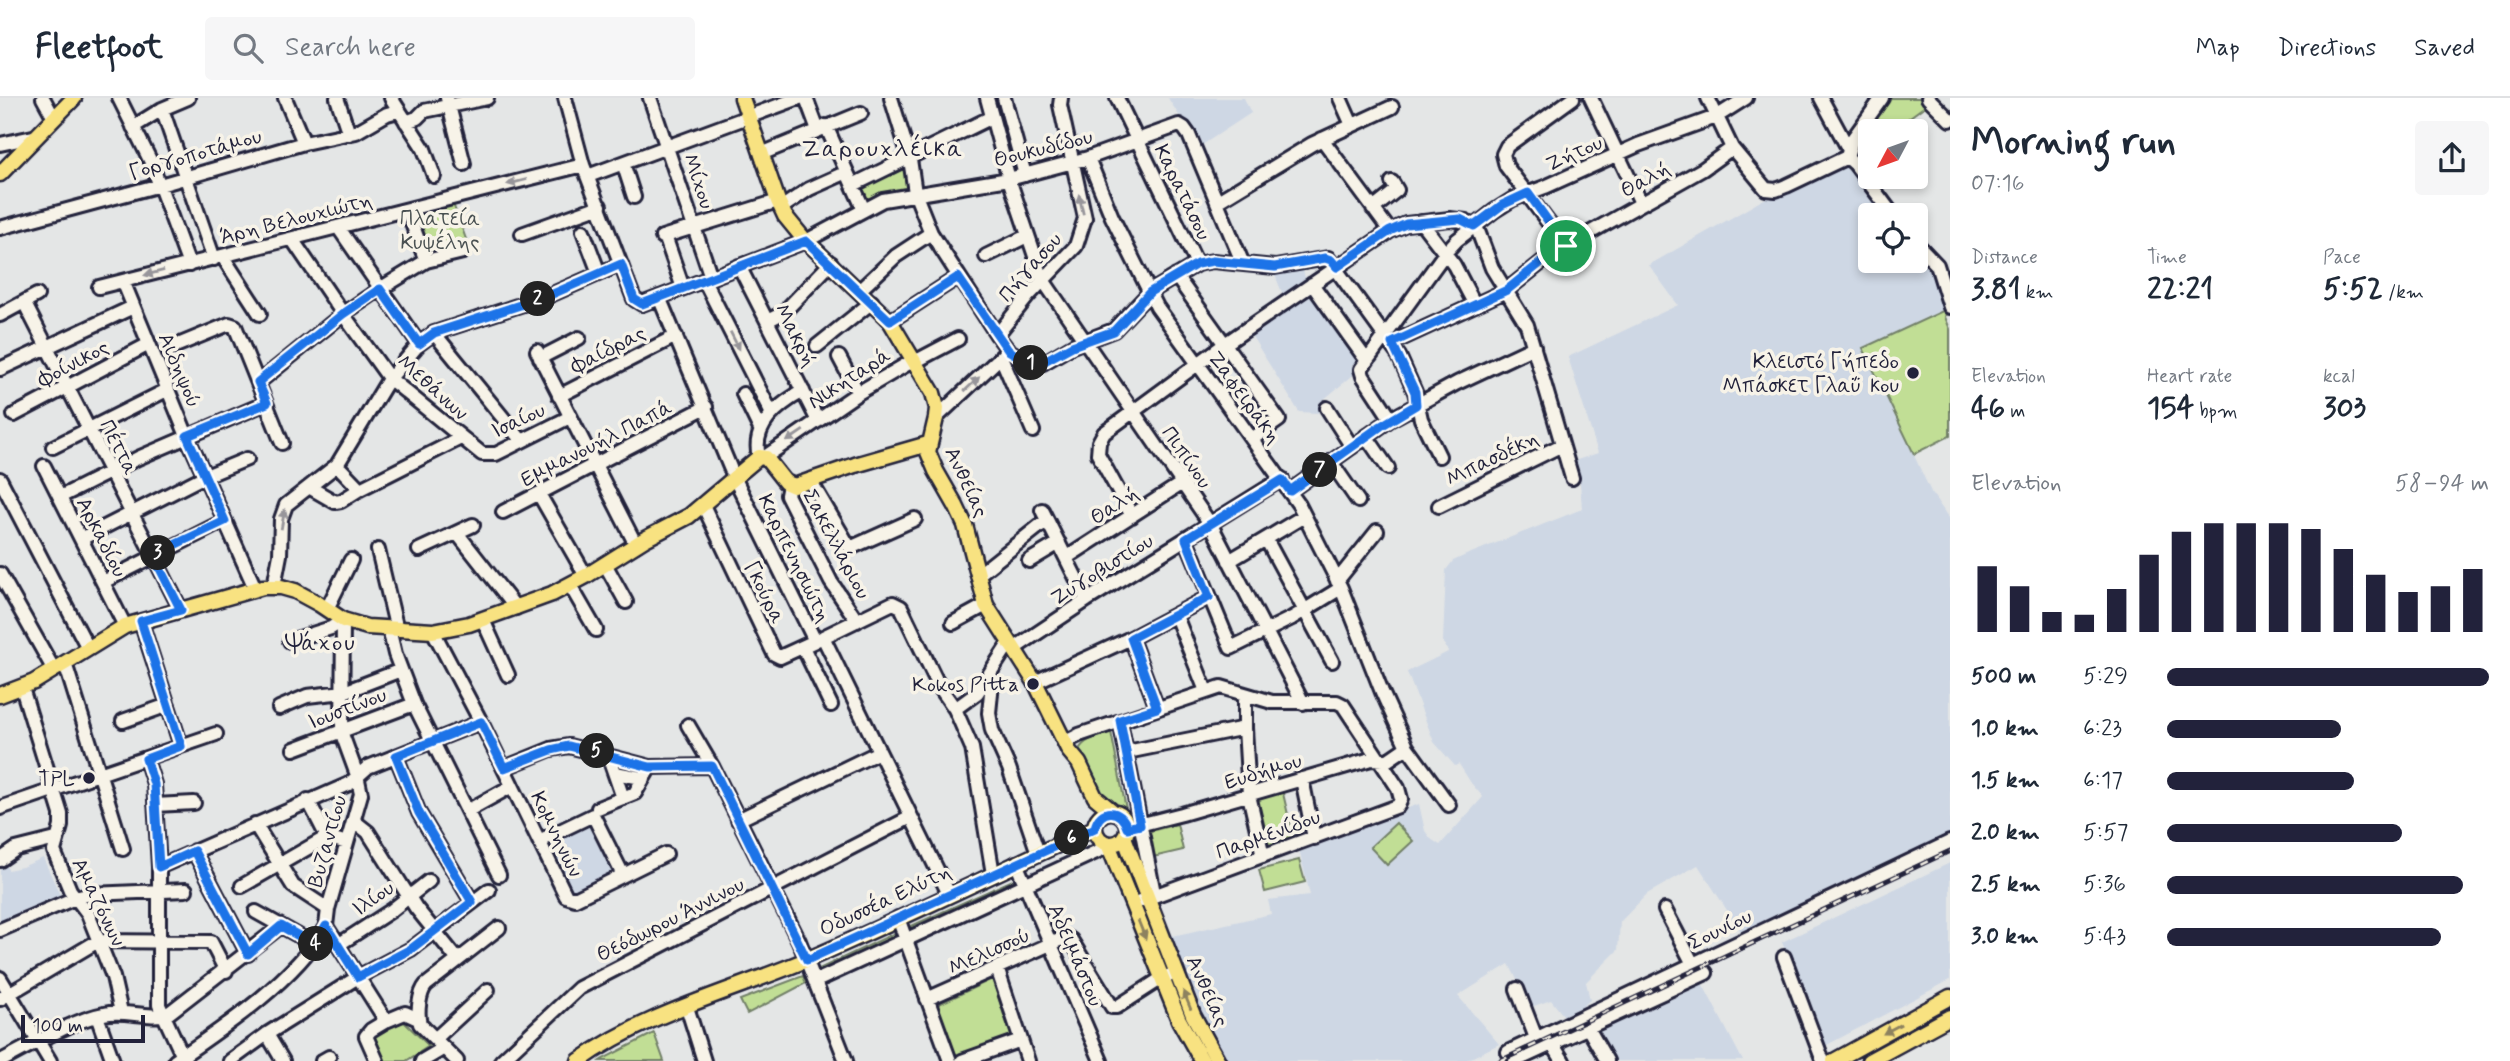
<!DOCTYPE html>
<meta charset="utf-8">
<style>
:root{--surface:#fff;--page:#f6f6f7;--text:#1f2937;--muted:#747a83;--line:#e0e1e3;--accent:#22223b}
body{margin:0;font-family:Mynerve,sans-serif;background:var(--page);color:var(--text);height:100vh;display:flex;flex-direction:column;font-size:26px;white-space:nowrap}
*{box-sizing:border-box;margin:0}
p{font-size:23px;color:var(--muted)}
.icon{flex:none;width:38px;height:38px;fill:none;stroke:currentColor;stroke-width:2;stroke-linecap:round;stroke-linejoin:round}
.map{position:relative;flex:1;overflow:hidden}
.side{display:flex;flex-direction:column;background:var(--surface);width:560px}
.side>*{flex:none}
.needle{width:46px;rotate:229deg}
.controls{position:absolute;left:1858px;top:21px;display:grid;gap:14px}
.controls a{display:grid;place-items:center;width:70px;height:70px;border-radius:7px;background:var(--surface);box-shadow:0 4px 10px #0003;font-size:35px}
.scale{position:absolute;left:21px;bottom:18px;width:124px;box-sizing:border-box;padding-left:7px;border:4px solid #22223b;border-top:0;font-size:19px;line-height:24px;white-space:nowrap;color:#22223b;-webkit-text-stroke:5px #f7f3e8;paint-order:stroke}
.pin{position:absolute;display:grid;place-items:center;width:60px;height:60px;color:#fff;margin:-30px;border:4px solid #fff;border-radius:50%;box-shadow:0 2px 7px #0007}
.km{position:absolute;width:35px;height:35px;margin:-18px;border-radius:50%;background:#222;color:#fff;font-size:19px;line-height:35px;text-align:center}
.round{display:grid;place-items:center;flex:none;width:74px;height:74px;border-radius:7px;background:var(--page)}
.headline{display:flex;align-items:center;justify-content:space-between;height:119px;padding:0 21px}
h1{font-size:38px;font-weight:800;line-height:52px}
.figures{display:grid;grid-template-columns:repeat(3,1fr);gap:10px;height:119px;padding:7px 21px}
.figures div{display:grid;align-content:center}
.figures b{font-size:30px;font-weight:800}
.figures small{font-size:19px;font-weight:400}
.figures p{font-size:19px}
.chart{height:196px;padding:14px 21px}
.chart p{display:flex;justify-content:space-between}
.chart svg{width:100%;height:126px;margin-top:7px;stroke:var(--accent);stroke-width:6}
ul{padding:0 21px;list-style:none;font-size:23px}
li{display:grid;grid-template-columns:112px 84px 1fr;align-items:center;height:52px}
li i{height:18px;border-radius:9px;background:var(--accent)}
header{display:flex;align-items:center;gap:42px;box-sizing:border-box;height:98px;padding:0 35px;background:var(--surface);border-bottom:2px solid var(--line)}
header strong{font-size:33px}
nav{display:flex;gap:38px;margin-inline-start:auto;font-size:24px}
.search{width:490px;height:63px;background:var(--page);display:flex;align-items:center;gap:18px;box-sizing:border-box;padding:0 24px;border-radius:7px;color:var(--muted);font-size:26px}
main{display:flex;flex:1;min-height:0}
.map>svg:first-child{display:block}
.built{fill:#ced7e4}
.green{fill:#c1de95;stroke:#728068;stroke-width:2}
.lines{fill:none;stroke-linecap:round;stroke-linejoin:round}
.minor-casing{stroke:#22223b;stroke-width:18}
.major-casing{stroke:#22223b;stroke-width:19}
.minor{stroke:#f7f3e8;stroke-width:12}
.major{stroke:#f8e281;stroke-width:14}
.rail-casing{stroke:#22223b;stroke-width:5}
.rail{stroke:#f7f3e8;stroke-width:2.5;stroke-dasharray:8;stroke-linecap:butt}
.oneway{fill:#97959a}
.oneway2{fill:#8d825e}
.route-casing{stroke:#fff;stroke-width:14}
.route{stroke:#1a73e8;stroke-width:9}
.poi-dot{fill:#22223b;stroke:#f7f3e8;stroke-width:2.5}
.labels{text-anchor:middle;stroke-width:7;stroke-linejoin:round;paint-order:stroke}
.street-label{font-size:21px;fill:#22223b;stroke:#f7f3e8}
.park-label{font-size:21px;fill:#4a5152;stroke:#f7f3e8}
.poi-label{font-size:21px;fill:#22223b;stroke:#f7f3e8;text-anchor:end}
.neighbourhood-label{font-size:23px;letter-spacing:2px;fill:#22223b;stroke:#f7f3e8}
.quarter-label{font-size:24px;letter-spacing:2px;fill:#22223b;stroke:#f7f3e8}
</style>
<header>
<strong>Fleetfoot</strong>
<div class="search"><svg class="icon" aria-label="search" viewBox="0 0 24 24"><circle cx="10" cy="10" r="6"/><path d="M15 15l6 6"/></svg>Search here</div>
<nav><a>Map</a><a>Directions</a><a>Saved</a></nav>
</header>
<main>
<div class="map">
<svg width="1950" height="963" viewBox="0 0 1950 963">
<rect width="100%" height="100%" fill="#e4e6e6"/>
<filter id="ink" filterUnits="userSpaceOnUse"><feTurbulence type="fractalNoise" baseFrequency=".0143" numOctaves="2"/><feDisplacementMap in="SourceGraphic" scale="14" xChannelSelector="R" yChannelSelector="G"/><feConvolveMatrix kernelMatrix="1 2 1 2 8 2 1 2 1" color-interpolation-filters="sRGB"/></filter>
<g filter="url(#ink)">
<!-- built -->
<path class="built" d="M1168 0H1244L1251 15 1199 49Z
M1842 65 1849 66 1889 117H1871V163H1916V149L1937 174 1947 211 1864 250 1931 394 1950 422V740L1743 837 1698 767 1647 796 1620 824 1618 852 1586 884 1590 902 1567 922 1551 902 1531 909 1509 866 1458 898 1499 946 1465 963H1228L1215 941 1208 936 1168 839 1271 816 1268 802 1310 797 1299 751 1419 706 1425 733 1431 741 1440 747 1483 699 1471 685 1459 666 1455 668 1434 644 1407 574 1448 554 1443 543 1446 472 1453 463 1466 457 1582 411 1580 385 1571 364 1598 355 1568 259 1678 207 1649 167 1766 100 1786 93Z
M1302 168 1305 180 1362 260 1352 267 1357 274 1323 302 1318 315 1299 314 1243 224 1283 197 1273 172Z
M589 723 613 774 570 796 544 745Z
M43 760 61 799 0 825V768L5 763 8 772 22 769Z
M1950 765V882L1823 949 1782 844Z
M1700 881 1743 963H1611L1593 930Z"/>
<!-- green -->
<path class="green" d="M1889 0H1923L1929 5 1891 33H1871V48L1855 60 1856 45Z
M910 61 915 95 864 112 853 87Z
M452 103 470 152 427 161 410 114Z
M1947 211 1945 219 1950 231V338L1914 356 1863 250Z
M1111 634 1126 711 1109 706 1100 698 1079 652C1084 641 1100 638 1111 634Z
M1281 687 1295 746 1263 758 1249 697Z
M1396 725 1413 743 1387 767 1370 749Z
M1177 726 1183 752 1153 759 1147 734Z
M1299 762 1305 784 1265 794 1259 772Z
M1017 780 1019 785 911 834 909 829Z
M897 834 899 839 821 876 819 871Z
M803 878 806 885 747 916 740 902Z
M992 881 1011 938 955 958 937 907Z
M402 922 429 948 406 963H385L371 938 375 934Z
M654 935 664 963H600L603 961Z"/>
<g class="lines">
<!-- minor casing -->
<g class="minor-casing">
<path id="minor" d="M43 0 54 20
M119 0 151 64 189 167
M285 0 304 45
M337 0 349 36
M391 0 424 51 434 78
M447 0 464 66
M565 0 583 67 634 201 642 206 806 143 883 102 1009 81 1088 60 1179 27 1184 30 1189 37 1243 166
M650 0 711 179
M806 0 818 32
M891 0 910 61 915 95 931 135 997 237 1008 252 1029 265H1043L1072 248 1114 232 1150 194 1197 166 1213 163 1275 169 1328 160 1399 258 1415 294 1421 321 1439 358
M987 0 1009 81 1043 182 1211 427 1303 605
M1004 0 1025 77
M1117 0 1197 166
M1340 0 1352 27
M1591 0 1641 105
M1708 0 1732 50 1766 91 1776 92 1786 88 1847 59 1855 66 1893 117
M1821 0 1849 52
M1928 0 1950 22
M162 11 214 161
M406 24 417 20 424 13 487 0
M826 28 864 112
M133 29 162 11 188 0
M1322 41 1390 133
M0 46 33 39
M761 56 861 15
M1847 59 1852 42 1882 0
M1088 60 1112 119 1157 209 1299 407 1341 490 1382 594 1407 649 1449 707
M623 65 634 99
M588 78 799 0
M853 87 992 19
M1218 103 1312 46 1392 9
M781 110 809 91 847 74
M1373 111 1397 92 1392 84
M407 112 426 163
M1421 124 1454 167 1475 207
M338 129 419 246
M0 130 160 87 304 45 356 34 387 16 398 13
M583 133 599 175
M522 136 600 108
M665 138 683 190
M662 139 778 103
M292 141 343 216 389 280 482 356H496L570 319
M1916 145 1937 167 1950 209
M1566 148 1506 68 1503 56 1507 48 1573 0
M986 158 1027 138
M223 159 260 216
M739 168 818 323
M1176 178 1279 322 1252 341
M704 182 772 316
M123 183 187 338 255 490
M1312 186 1367 263
M99 189 583 67
M860 192 896 158 931 135
M659 199 734 379 815 543 823 539 949 796
M24 204 181 512
M0 217 37 197
M767 223 783 215 831 165
M890 223 958 179
M434 235 521 342
M997 237 1029 197 1076 148 1085 120 1060 7 1061 0
M1392 245 1507 192 1552 156 1703 71 1732 50
M817 248 872 204
M173 249 229 226 235 228 282 345
M537 253 636 447
M839 259 858 295
M1001 259 1033 333
M540 260 579 240
M0 271 133 209
M259 284 343 216 380 191 426 163 463 154
M743 296 760 331
M559 298 676 238
M1327 310 1352 349
M14 317 149 246
M936 320 1008 252
M1391 321 1363 278 1361 271 1445 155 1457 142 1494 113 1513 101 1545 89 1638 47 1716 19 1746 0
M1366 338 1388 370
M53 349 167 292
M759 359C751 328 778 307 803 293
M765 359 858 295 914 262 920 261 958 241
M1331 364 1358 403
M337 367 360 391
M44 368 125 528
M0 381 88 550
M810 382 850 450 915 421
M789 387 787 397 831 484 857 523
M309 389 335 404 341 403 360 391 461 340
M1290 393 1391 321 1457 285 1534 249
M539 396 586 478
M60 399 138 360 266 305
M703 407 774 556 780 559 815 543
M1439 408 1562 347
M1042 412 1087 502
M503 414 706 309
M1132 418 1098 356 1099 344 1104 335 1225 246 1390 133 1406 126 1450 121 1466 123 1478 133 1492 170 1527 227 1572 380
M457 435 516 510
M81 441 201 380 247 361
M1186 441 1231 550 1292 520 1341 490
M1266 441 1332 563
M378 452 397 532
M419 452 473 427
M1066 460 1182 385
M1029 463 1059 445
M1229 463 1304 418
M605 466 626 504
M0 476 54 572
M978 477 1047 422
M1337 483 1377 433
M103 484 224 423
M570 487 596 532
M274 488 280 457 281 421 286 407 337 367 387 284 419 246 434 235 548 198 621 166
M327 511 351 462
M1176 518 1206 593
M343 522 342 636 357 677 361 696 328 811 326 828 386 923 405 915 418 921
M483 522 508 577
M141 524 181 648
M953 525 986 507
M389 531 395 556 414 606 499 777
M433 533 481 624 566 798 575 801 666 756
M823 539 893 505 901 509 939 588 955 611 972 650 993 776
M1131 540 1157 610
M290 543 331 530 343 522
M803 549 831 607
M1015 550 1087 502 1282 381
M65 565 123 751
M988 578 992 585 989 615 992 632 1009 670 1038 755
M1035 584 1131 540 1209 499
M22 590 61 716V728L54 753 70 792 88 816 113 879 121 914
M1245 597V630L1249 697 1263 758
M279 610 307 598 344 594 401 572
M955 611 977 595 1010 544
M123 623 168 607
M1120 623 1153 790 1149 800
M688 627 712 668 799 843 846 963
M1065 644 1079 637 1221 589 1272 604H1337L1343 607 1398 690 1401 701 1398 708 1132 806
M294 651 414 606
M1127 654 1245 630
M608 657 623 700
M396 658 419 715 472 804
M146 661 154 686 159 769V907L185 963
M504 670 551 651 569 648 650 669 712 668
M615 675 642 680
M1302 681 1314 740
M308 702 327 739
M155 707 194 705
M0 710 216 636
M598 710 635 695 650 669
M467 713 512 688
M738 722 879 654
M354 723 368 734 416 810 458 862
M255 726 293 788 328 811
M1127 730 1182 716 1371 661 1388 662 1407 649
M539 743 593 717 623 777
M194 753 248 856
M0 762 16 751 56 741
M1016 765 1101 963
M159 769 349 686 368 669 481 624
M242 788 327 739 347 745
M1665 812 1693 866
M256 814 315 847
M898 820 950 963
M0 832 75 800 91 796 186 792
M338 847 392 812 429 783
M1784 859 1823 963
M997 870 1028 963
M0 880 50 963
M816 883 1109 748
M1517 891 1536 940
M0 901 98 843 211 844 226 873
M927 901 1066 839 1071 842 1112 909H1117L1162 880 1171 877
M687 909 704 963
M97 918 113 963
M1588 930 1607 963
M267 936 283 963
M435 941 488 892
M1553 947 1563 963
M1508 954 1950 744
M1 963C28 949 75 921 104 916 125 911 149 922 169 915L281 828
M175 963C225 929 296 881 326 828
M230 963 267 936 358 879 411 851 489 792
M322 963 329 959
M377 963 366 938 371 932 386 923
M422 963 444 950
M457 963 420 926C417 915 419 895 426 887L499 830
M501 963 579 890 911 719
M962 963 1021 942
M1515 963 1706 875"/>
</g>
<!-- major casing -->
<g class="major-casing">
<path id="major" d="M742 0 778 103 785 118 803 140 890 223 933 295 937 310 936 320 928 354 936 373 956 408 965 427 986 507 1035 584 1069 653 1079 665 1095 699 1113 714
M0 76 74 0
M0 597 34 584 125 528 263 489H281L295 493 319 506 343 522 367 529 433 533 469 526 552 496 586 478 645 441 689 418 759 359 766 360 785 384 794 388 855 367 928 346
M1095 730a16 16 0 1 1 32 0a16 16 0 1 1-32 0Z
M1124 739 1193 917 1218 963
M1108 746 1179 922 1202 963
M579 963C646 915 730 894 806 862 903 821 998 773 1095 730
M1834 963 1950 899
M1869 963 1950 919"/>
</g>
<!-- minor -->
<use href="#minor" class="minor"/>
<!-- major -->
<use href="#major" class="major"/>
<!-- rail casing -->
<g class="rail-casing">
<path id="rail" d="M1500 963 1950 753"/>
</g>
<!-- rail -->
<use href="#rail" class="rail"/>
</g>
<!-- one-way arrows -->
<defs><path id="oneway-solid" d="M-6-.8H1V-3.2L6.5 0L1 3.2V.8H-6Z" transform="scale(1.75)"/></defs>
<g class="oneway">
<use href="#oneway-solid" transform="translate(517 84) rotate(166)"/>
<use href="#oneway-solid" transform="translate(1081 106) rotate(-103)"/>
<use href="#oneway-solid" transform="translate(154 175) rotate(166)"/>
<use href="#oneway-solid" transform="translate(735 243) rotate(63)"/>
<use href="#oneway-solid" transform="translate(972 286) rotate(-43)"/>
<use href="#oneway-solid" transform="translate(795 338) rotate(146)"/>
<use href="#oneway-solid" transform="translate(283 421) rotate(-80)"/>
</g>
<g class="oneway2">
<use href="#oneway-solid" transform="translate(1142 832) rotate(68)"/>
<use href="#oneway-solid" transform="translate(1187 902) rotate(-112)"/>
<use href="#oneway-solid" transform="translate(1892 931) rotate(151)"/>
</g>
</g>
<g class="lines" filter="url(#ink)">
<!-- route casing -->
<g class="route-casing">
<path id="route" d="M1528 95 1566 148 1549 158 1507 192 1392 245 1415 294 1416 307 1381 328 1290 393 1282 382 1186 441 1209 499 1131 540 1157 610 1120 622 1140 727 1127 730C1122 710 1099 709 1095 730L807 862 712 668 650 669 569 648 551 652 504 670 481 624 396 658 419 715 472 804 411 851 358 879 326 828 315 847 281 828 248 856 194 753 159 769 154 686 146 661 181 648 141 523 181 512 153 457 225 423 187 338 267 305 258 284 343 216 380 191 419 246 434 235 548 198 621 166 634 201 642 206 806 143 890 223 958 179 1008 252 1029 265 1039 266 1072 248 1114 233 1150 194 1197 166 1213 163 1275 169 1325 160 1331 162 1337 169 1390 133 1406 126 1460 121 1474 128 1502 107Z"/>
</g>
<!-- route -->
<use href="#route" class="route"/>
</g>
<!-- markers -->
<g class="poi-dot">
<circle cx="1913" cy="275" r="7"/>
<circle cx="1033" cy="586" r="7"/>
<circle cx="89" cy="680" r="7"/>
</g>
<g class="labels">
<!-- street labels -->
<g class="street-label">
<text transform="translate(1043 50) rotate(-14)" y="7">Θουκυδίδου</text>
<text transform="translate(1574 55) rotate(-24)" y="7">Ζήτου</text>
<text transform="translate(195 56) rotate(-16)" y="7">Γοργοποτάμου</text>
<text transform="translate(1645 81) rotate(-29)" y="7">Θαλή</text>
<text transform="translate(699 83) rotate(71)" y="7">Μίχου</text>
<text transform="translate(1183 94) rotate(64)" y="7">Καρατάσου</text>
<text transform="translate(296 120) rotate(-14)" y="7">Άρη Βελουχιώτη</text>
<text transform="translate(1030 169) rotate(-49)" y="7">Πήγασου</text>
<text transform="translate(796 237) rotate(63)" y="7">Μακρή</text>
<text transform="translate(608 251) rotate(-27)" y="7">Φαίδρας</text>
<text transform="translate(73 265) rotate(-28)" y="7">Φοίνικος</text>
<text transform="translate(180 272) rotate(67)" y="7">Αιδηψού</text>
<text transform="translate(849 280) rotate(-33)" y="7">Νικηταρά</text>
<text transform="translate(433 289) rotate(42)" y="7">Μεθάνων</text>
<text transform="translate(1245 299) rotate(54)" y="7">Ζαφειράκη</text>
<text transform="translate(518 322) rotate(-25)" y="7">Ισαίου</text>
<text transform="translate(596 345) rotate(-27)" y="7">Εμμανουήλ Παπά</text>
<text transform="translate(119 349) rotate(63)" y="7">Πέττα</text>
<text transform="translate(1187 359) rotate(55)" y="7">Πιπίνου</text>
<text transform="translate(1492 360) rotate(-26)" y="7">Μπασδέκη</text>
<text transform="translate(967 384) rotate(65)" y="7">Ανθείας</text>
<text transform="translate(1114 407) rotate(-33)" y="7">Θαλή</text>
<text transform="translate(102 439) rotate(63)" y="7">Αρκαδίου</text>
<text transform="translate(837 446) rotate(62)" y="7">Σακελλάριου</text>
<text transform="translate(795 460) rotate(64)" y="7">Καρπενησιώτη</text>
<text transform="translate(1102 471) rotate(-32)" y="7">Ζυγοβιστίου</text>
<text transform="translate(765 494) rotate(64)" y="7">Γκούρα</text>
<text transform="translate(347 610) rotate(-21)" y="7">Ιουστίνου</text>
<text transform="translate(1263 673) rotate(-17)" y="7">Ευδήμου</text>
<text transform="translate(557 736) rotate(64)" y="7">Κομνηνών</text>
<text transform="translate(1268 736) rotate(-20)" y="7">Παρμενίδου</text>
<text transform="translate(327 743) rotate(-74)" y="7">Βυζαντίου</text>
<text transform="translate(373 800) rotate(-35)" y="7">Ιλίου</text>
<text transform="translate(885 802) rotate(-25)" y="7">Οδυσσέα Ελύτη</text>
<text transform="translate(99 804) rotate(64)" y="7">Αμαζόνων</text>
<text transform="translate(670 821) rotate(-27)" y="7">Θεόδωρου Άννινου</text>
<text transform="translate(1720 831) rotate(-26)" y="7">Σουνίου</text>
<text transform="translate(989 853) rotate(-24)" y="7">Μελισσού</text>
<text transform="translate(1076 857) rotate(67)" y="7">Αδειμάστου</text>
<text transform="translate(1208 893) rotate(66)" y="7">Ανθείας</text>
</g>
<!-- park labels -->
<g class="park-label">
<text x="440" y="127">Πλατεία<tspan x="440" dy="24">Κυψέλης</tspan></text>
</g>
<!-- poi labels -->
<g class="poi-label">
<text x="1899" y="270">Κλειστό Γήπεδο<tspan x="1899" dy="24">Μπάσκετ Γλαΰκου</tspan></text>
<text x="1019" y="593">Kokos Pitta</text>
<text x="75" y="687">TPL</text>
</g>
<!-- neighbourhood labels -->
<g class="neighbourhood-label">
<text x="321" y="552">Ψάχου</text>
</g>
<!-- quarter labels -->
<g class="quarter-label">
<text x="883" y="58">Ζαρουχλέικα</text>
</g>
</g>
</svg>
<div class="controls">
<a><svg class="needle" viewBox="-14 -14 28 28"><path d="M0-13l5 13h-10z" fill="#e53935"/><path d="M0 13l5-13h-10z" fill="#747a83"/></svg></a>
<a><svg class="icon" aria-label="locate" viewBox="0 0 24 24"><circle cx="12" cy="12" r="6"/><path d="M12 2v4M12 18v4M2 12h4M18 12h4"/></svg></a>
</div>
<div class="scale">100 m</div>
<div class="pin" style="left:1566px;top:148px;background:#1e9e55"><svg class="icon" aria-label="arrive" viewBox="0 0 24 24"><path d="M6 21V4h12l-3 4 3 4H6"/></svg></div>
<b class="km" style="left:1031px;top:265px">1</b>
<b class="km" style="left:538px;top:201px">2</b>
<b class="km" style="left:158px;top:455px">3</b>
<b class="km" style="left:316px;top:846px">4</b>
<b class="km" style="left:597px;top:653px">5</b>
<b class="km" style="left:1072px;top:740px">6</b>
<b class="km" style="left:1320px;top:372px">7</b>
</div>
<section class="side">
<div class="headline"><div><h1>Morning run</h1><p>07:16</p></div><a class="round"><svg class="icon" aria-label="share" viewBox="0 0 24 24"><path d="M12 15V3M7 8l5-5 5 5M5 13v7h14v-7"/></svg></a></div>
<div class="figures">
<div><p>Distance</p><b>3.81<small> km</small></b></div>
<div><p>Time</p><b>22:21</b></div>
<div><p>Pace</p><b>5:52<small> /km</small></b></div>
</div>
<div class="figures">
<div><p>Elevation</p><b>46<small> m</small></b></div>
<div><p>Heart rate</p><b>154<small> bpm</small></b></div>
<div><p>kcal</p><b>303</b></div>
</div>
<div class="chart"><p><span>Elevation</span>58–94 m</p>
<svg viewBox="0 0 160 44" preserveAspectRatio="none"><path d="M5 44V21M15 44V28M25 44V37M35 44V38M45 44V29M55 44V17M65 44V9M75 44V6M85 44V6M95 44V6M105 44V8M115 44V15M125 44V24M135 44V30M145 44V28M155 44V22"/></svg>
</div>
<ul>
<li><b>500 m</b>5:29<i style="width:100%"></i></li>
<li><b>1.0 km</b>6:23<i style="width:54%"></i></li>
<li><b>1.5 km</b>6:17<i style="width:58%"></i></li>
<li><b>2.0 km</b>5:57<i style="width:73%"></i></li>
<li><b>2.5 km</b>5:36<i style="width:92%"></i></li>
<li><b>3.0 km</b>5:43<i style="width:85%"></i></li>
</ul>
</section>
</main>
